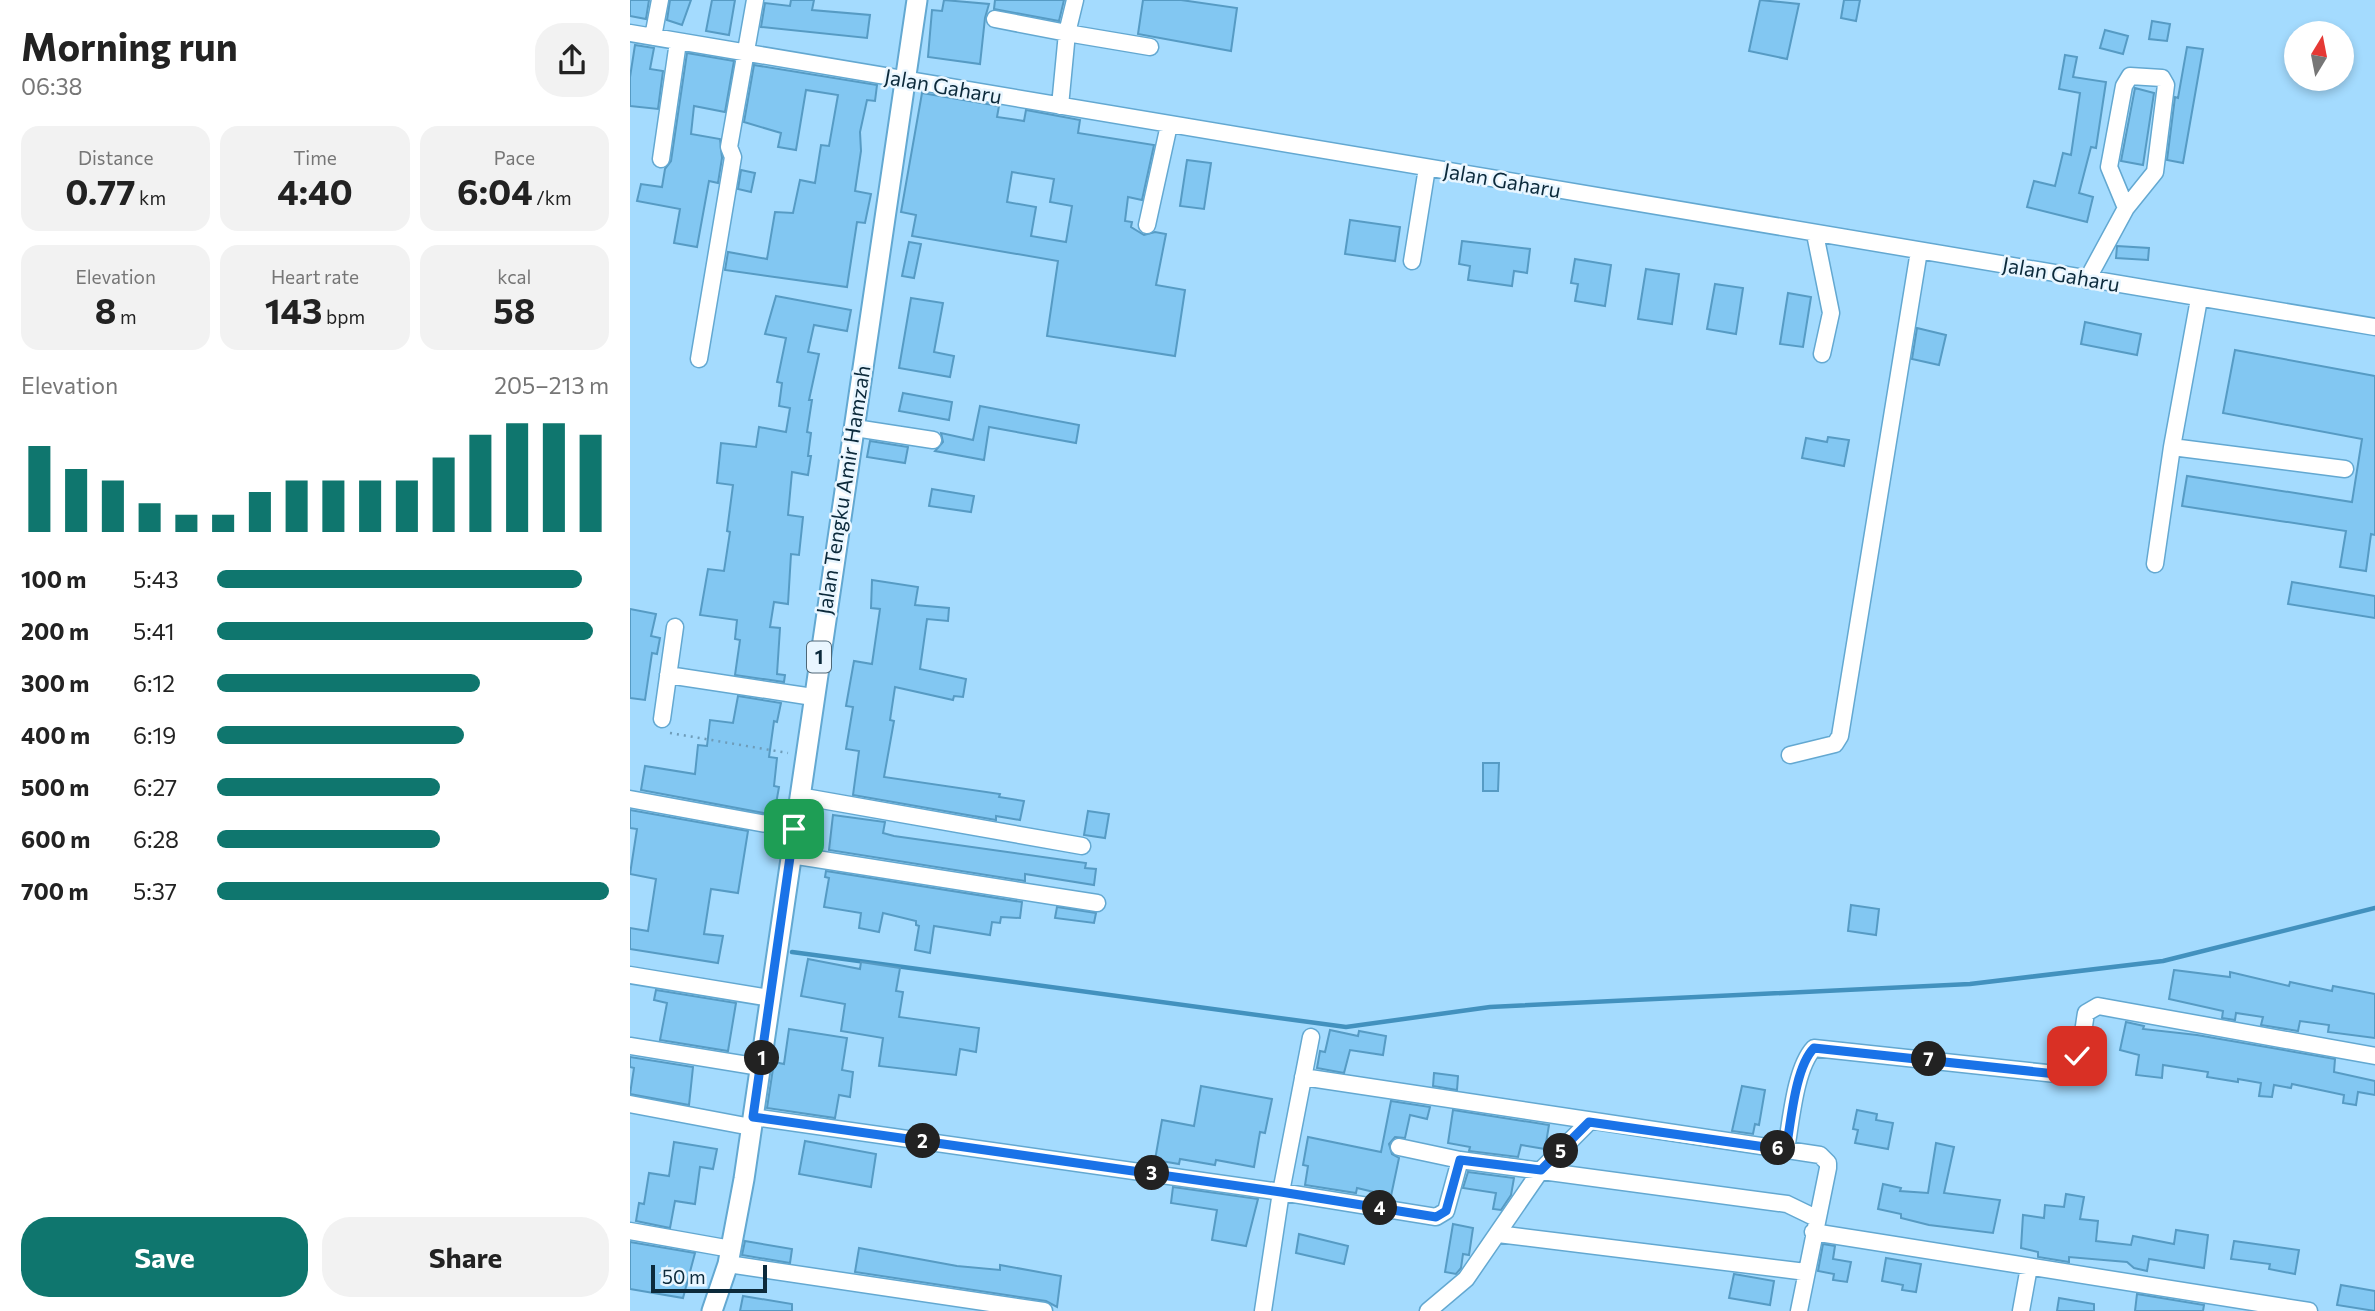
<!DOCTYPE html>
<meta charset="utf-8">
<style>
:root{--surface:#fff;--page:#f2f2f2;--text:#222;--muted:#767676;--accent:#0f766e}
body{margin:0;font-family:Commissioner,sans-serif;background:var(--page);color:var(--text);height:100vh;display:flex;flex-direction:column;font-size:26px;white-space:nowrap}
*{box-sizing:border-box;margin:0}
p{font-size:23px;color:var(--muted)}
.icon{flex:none;width:38px;height:38px;fill:none;stroke:currentColor;stroke-width:2;stroke-linecap:round;stroke-linejoin:round}
.map{position:relative;flex:1;overflow:hidden}
.sheet{display:flex;flex-direction:column;background:var(--surface);width:630px}
.sheet>*{flex:none}
.needle{width:46px;rotate:10deg}
.fabs{position:absolute;left:1654px;top:21px;display:grid;gap:14px}
.fabs a{display:grid;place-items:center;width:70px;height:70px;border-radius:50%;background:var(--surface);box-shadow:0 4px 10px #0003;font-size:35px}
.scale{position:absolute;left:21px;bottom:18px;width:116px;box-sizing:border-box;padding-left:7px;border:4px solid #0c2a3b;border-top:0;font-size:19px;line-height:24px;white-space:nowrap;color:#0c2a3b;-webkit-text-stroke:5px #e9f6ff;paint-order:stroke}
.pin{position:absolute;display:grid;place-items:center;width:60px;height:60px;color:#fff;margin:-30px;border-radius:14px;box-shadow:0 4px 10px #0006}
.km{position:absolute;width:35px;height:35px;margin:-18px;border-radius:50%;background:#222;color:#fff;font-size:19px;line-height:35px;text-align:center}
.round{display:grid;place-items:center;flex:none;width:74px;height:74px;border-radius:28px;background:var(--page)}
.summary{display:flex;align-items:center;justify-content:space-between;height:119px;padding:0 21px}
h1{font-size:38px;font-weight:700;line-height:52px}
.stats{display:grid;grid-template-columns:repeat(3,1fr);gap:10px;height:119px;padding:7px 21px}
.stats div{display:grid;align-content:center;border-radius:18px;background:var(--page);text-align:center}
.stats b{font-size:35px;font-weight:700}
.stats small{font-size:19px;font-weight:400}
.stats p{font-size:19px}
.chart{height:196px;padding:14px 21px}
.chart p{display:flex;justify-content:space-between}
.chart svg{width:100%;height:126px;margin-top:7px;stroke:var(--accent);stroke-width:6}
.action{display:flex;gap:14px;margin-top:auto;padding:14px 21px}
.action a{flex:1;height:80px;border-radius:28px;background:var(--accent);color:#fff;font-size:28px;font-weight:700;line-height:80px;text-align:center}
.action a+a{background:var(--page);color:var(--text)}
ul{padding:0 21px;list-style:none;font-size:23px}
li{display:grid;grid-template-columns:112px 84px 1fr;align-items:center;height:52px}
li i{height:18px;border-radius:9px;background:var(--accent)}
main{display:flex;flex:1;min-height:0}
.map>svg:first-child{display:block}
.lines{fill:none;stroke-linecap:round;stroke-linejoin:round}
.stream{stroke:#4291be;stroke-width:4.5}
.building{fill:#82c7f2;stroke:#569bc4;stroke-width:2;fill-rule:evenodd}
.minor-casing{stroke:#63a8d1;stroke-width:19}
.major-casing{stroke:#63a8d1;stroke-width:23}
.path{stroke:#6e9cb9;stroke-width:2.5;stroke-dasharray:2 5;stroke-linecap:butt}
.minor{stroke:#fff;stroke-width:16}
.major{stroke:#fff;stroke-width:19}
.route-casing{stroke:#fff;stroke-width:14}
.route{stroke:#1a73e8;stroke-width:9}
.labels{text-anchor:middle;stroke-width:5;stroke-linejoin:round;paint-order:stroke}
.shield{fill:#e9f6ff;stroke:#4e6776;stroke-width:2}
.shield-label{font-size:19px;font-weight:bold;fill:#0c2a3b}
.street-label{font-size:21px;fill:#0c2a3b;stroke:#e9f6ff}
</style>
<main>
<section class="sheet">
<div class="summary"><div><h1>Morning run</h1><p>06:38</p></div><a class="round"><svg class="icon" aria-label="share" viewBox="0 0 24 24"><path d="M12 15V3M7 8l5-5 5 5M5 13v7h14v-7"/></svg></a></div>
<div class="stats">
<div><p>Distance</p><b>0.77<small> km</small></b></div>
<div><p>Time</p><b>4:40</b></div>
<div><p>Pace</p><b>6:04<small> /km</small></b></div>
</div>
<div class="stats">
<div><p>Elevation</p><b>8<small> m</small></b></div>
<div><p>Heart rate</p><b>143<small> bpm</small></b></div>
<div><p>kcal</p><b>58</b></div>
</div>
<div class="chart"><p><span>Elevation</span>205–213 m</p>
<svg viewBox="0 0 160 44" preserveAspectRatio="none"><path d="M5 44V14M15 44V22M25 44V26M35 44V34M45 44V38M55 44V38M65 44V30M75 44V26M85 44V26M95 44V26M105 44V26M115 44V18M125 44V10M135 44V6M145 44V6M155 44V10"/></svg>
</div>
<ul>
<li><b>100 m</b>5:43<i style="width:93%"></i></li>
<li><b>200 m</b>5:41<i style="width:96%"></i></li>
<li><b>300 m</b>6:12<i style="width:67%"></i></li>
<li><b>400 m</b>6:19<i style="width:63%"></i></li>
<li><b>500 m</b>6:27<i style="width:57%"></i></li>
<li><b>600 m</b>6:28<i style="width:57%"></i></li>
<li><b>700 m</b>5:37<i style="width:100%"></i></li>
</ul>
<div class="action"><a>Save</a><a>Share</a></div>
</section>
<div class="map">
<svg width="1745" height="1311" viewBox="0 0 1745 1311">
<rect width="100%" height="100%" fill="#a4dbfe"/>
<g class="lines">
<!-- stream -->
<path class="stream" d="M162 952 716 1027 860 1007 1340 984 1533 961 1745 908"/>
</g>
<!-- building -->
<path class="building" d="M0 0H19L16 19 0 16Z
M40 0H61L52 25 37 20Z
M82 0H105L99 35 76 31Z
M161 0H184L182 10 240 15 237 38 131 27 135 3 160 6Z
M314 0 359 4 355 18 350 64 298 57 302 10 312 11Z
M365 0H434L429 21 364 9Z
M513 0H551L607 8 601 51 508 34Z
M1130 0 1169 4 1157 59 1119 51Z
M1214 0H1230L1226 21 1211 18Z
M1522 21 1540 24 1537 41 1519 39Z
M1475 30 1498 36 1493 54 1470 48Z
M5 45 24 48 20 69 33 71 28 109 0 106V77Z
M1557 47 1573 49 1553 163 1537 160 1545 97 1548 98Z
M57 53 104 61 95 112 64 106 61 134 90 139 92 158 88 183 79 181 67 247 44 243 50 209 7 201 11 184 32 187 35 169 41 161Z
M1435 55 1447 57 1443 77 1476 82 1466 148 1461 147 1449 193 1463 197 1457 222 1397 207 1404 181 1425 186 1433 153 1441 155 1450 93 1429 89Z
M124 65 247 85 245 101 237 100 230 132 231 151 225 191 241 194 235 223 227 222 217 287 95 270 98 252 137 259 145 212 163 213 170 180 185 183 191 145 199 146 208 95 176 90 166 150 148 147 151 133 114 122Z
M1505 88 1524 93 1513 165 1491 161Z
M292 93 369 106 367 117 394 121 396 110 450 120 448 133 524 145 512 200 498 197 495 221 502 222 501 227 514 235 525 232 536 234 526 285 555 290 545 356 417 336 428 261 282 236 286 215 271 212ZM382 172 424 179 420 202 442 206 436 242 401 236 406 207 377 202Z
M557 160 581 163 574 209 550 206Z
M111 170 125 173 121 192 108 189Z
M720 220 770 227 765 261 715 254Z
M832 241 900 249 897 273 884 271 882 286 838 280 840 266 829 264Z
M279 242 291 244 284 278 272 276Z
M1487 246 1519 248 1518 260 1486 258Z
M945 259 981 265 975 306 945 301 948 284 941 283Z
M1016 269 1049 274 1042 324 1008 319Z
M1085 284 1113 288 1106 334 1077 329Z
M1158 293 1181 297 1173 347 1150 344Z
M146 296 221 310 217 331 184 325 178 352 189 354 179 400H182L177 432 181 433 178 456H181L178 475 162 472 158 515 173 517 169 555 161 554 158 604 144 602 140 627 150 628 147 674 155 675 154 682 105 675 110 640 105 639 107 620 70 615 78 569 94 571 100 532 97 531 103 485 87 483 91 443 126 447 129 427 156 432 160 408 149 406 152 383 147 382 156 338 135 334Z
M281 298 313 303 304 352 324 356 320 377 269 368Z
M1455 322 1511 334 1507 355 1451 344Z
M1287 328 1316 335 1309 365 1282 359Z
M1605 350 1745 376V535L1741 534 1736 571 1710 567 1716 531 1552 506 1557 476 1722 502 1732 439 1593 413Z
M273 393 322 402 319 420 269 411Z
M350 406 449 425 446 443 359 427 354 460 305 451 313 442 311 433 343 440Z
M1198 437 1219 440 1214 466 1172 458 1176 438 1197 442Z
M240 441 278 447 275 463 237 457Z
M302 489 344 496 341 512 299 506Z
M242 580 288 587 285 605 319 608 318 621 297 619 290 669 336 679 333 697 324 696 323 700 265 687 260 720 264 721 254 777 370 794 369 797 394 801 390 820 366 816V820L223 795 229 751 216 749 223 707 216 706 224 661 242 664 250 609 241 608Z
M1662 582 1745 596V618L1658 604Z
M0 609 26 614 21 636 30 638 27 654 22 653 15 700 0 698Z
M108 696 151 703 147 722 144 721 139 757 147 758 144 786 149 787 144 815 11 790 15 766 65 774 68 745 77 746 80 720 103 723Z
M853 763H869L868 791H853Z
M0 810 118 831 108 893 81 889 74 934 93 936 88 963 0 949V928L18 931 26 879 0 874 7 829 0 828Z
M458 811 479 814 475 838 454 835Z
M203 815 255 822 253 833 264 836 456 863 455 868 466 869 464 885 395 874V881L199 850Z
M196 871 392 902 390 918 371 917 370 923 362 922 360 935 304 926 300 953 285 950 289 926 286 925V921L253 913 249 932 229 928 231 913 194 907 199 878 195 877Z
M1221 905 1249 909 1246 935 1218 931Z
M427 907 466 913 464 923 425 918Z
M178 959 230 969 231 962 270 968 266 991 273 992 269 1017 349 1028 346 1052 330 1049 326 1075 249 1066 253 1038 211 1031 215 1004 171 996Z
M1544 970 1600 977V972L1659 986 1660 982 1702 991 1703 986 1745 994V1038L1698 1032 1699 1025 1670 1021 1668 1031 1631 1025 1633 1017 1606 1013 1605 1020 1592 1018 1593 1011 1539 999Z
M26 990 106 1003 98 1051 30 1040 37 1003 24 1000Z
M1496 1022 1514 1026 1513 1029 1567 1035 1705 1059 1704 1072 1745 1081V1095L1728 1092 1726 1105 1713 1103 1714 1095 1662 1084 1661 1088 1644 1085 1642 1097 1629 1096 1631 1083 1608 1079V1082L1577 1077 1578 1072 1533 1065 1532 1078 1506 1075 1509 1055 1490 1050Z
M159 1029 217 1038 212 1070 223 1072 220 1097 209 1095 205 1118 137 1108 144 1062 154 1064Z
M700 1030 728 1036 729 1031 756 1036 753 1055 720 1050 714 1073 687 1068 690 1051 695 1052Z
M0 1057 63 1067 59 1105 0 1094 4 1068 0 1067Z
M804 1073 828 1076 827 1090 803 1086Z
M571 1086 642 1099 635 1133 630 1132 624 1167 586 1160 585 1165 550 1159 549 1164 525 1160 532 1120 564 1126Z
M1112 1086 1135 1090 1129 1125 1125 1124 1123 1134 1102 1131Z
M761 1101 800 1107 797 1119 780 1115 775 1138 765 1137 759 1144 762 1154 769 1158 761 1196 727 1188 726 1193 675 1185 678 1166 673 1165 678 1137 751 1152Z
M823 1110 919 1125 915 1149 891 1145 888 1157 839 1151 840 1147 818 1143Z
M1227 1110 1247 1114 1246 1120 1263 1123 1258 1149 1225 1143 1228 1130 1223 1129Z
M175 1141 246 1154 241 1187 169 1174Z
M44 1142 87 1149 83 1169 70 1167 65 1204 45 1201 40 1228 6 1221 9 1203 14 1204 19 1173 39 1176Z
M1306 1143 1324 1147 1314 1193 1370 1200 1363 1233 1299 1225 1271 1218V1214L1248 1209 1253 1184 1271 1188 1270 1191 1298 1193Z
M838 1172 884 1178 881 1195 871 1210 863 1209 866 1193 833 1188Z
M543 1187 628 1199 616 1246 582 1240 587 1210 541 1203Z
M1436 1194 1454 1197 1450 1219 1468 1221 1466 1241 1501 1245 1503 1236 1544 1244 1546 1230 1578 1235 1574 1268 1519 1259 1517 1271 1504 1268 1497 1262 1439 1257V1262L1408 1257V1252L1391 1248 1393 1215 1414 1218 1415 1205 1434 1207Z
M823 1224 843 1228 839 1255 833 1254 831 1268 826 1274 815 1272Z
M669 1234 718 1246 714 1264 666 1253Z
M115 1241 162 1249 160 1263 112 1255Z
M1604 1241 1669 1250 1665 1274 1639 1269 1640 1264 1601 1259Z
M0 1242 65 1253 53 1298 0 1289Z
M1193 1244 1205 1246 1203 1259 1221 1262 1217 1282 1203 1280 1204 1274 1188 1271Z
M229 1248 327 1266 370 1270V1265L431 1276 427 1307 416 1301 225 1272Z
M1256 1258 1291 1264 1286 1292 1272 1290 1273 1285 1252 1281Z
M1104 1274 1144 1281 1140 1305 1099 1298Z
M1711 1285 1745 1291V1311L1707 1305Z
M1507 1294 1574 1305 1573 1311H1505Z
M113 1296 162 1304V1311H110Z
M1429 1298 1464 1304V1311H1427Z"/>
<g class="lines">
<!-- minor casing -->
<g class="minor-casing">
<path id="minor" d="M445 0 437 33 520 47
M365 19 437 33 430 106
M0 33 1745 327
M23 37 30 0
M31 159 48 42
M517 225 539 125
M1185 234 1201 313 1192 354
M782 261 797 168
M1457 280 1496 208 1525 172 1536 85 1532 78 1500 76 1494 86 1479 167 1496 208
M69 359 103 157 99 147 125 0
M225 428 303 440
M1542 447 1715 469
M1525 564 1542 447 1569 299
M38 675 183 697
M32 719 45 627
M1160 755 1205 744 1210 736 1289 251
M169 796 452 846
M0 799 164 829
M161 855 467 903
M0 975 140 998
M0 1046 130 1067
M673 1077 1190 1155 1198 1163V1168L1169 1311
M0 1104 121 1127
M123 1117 651 1192 806 1217 816 1211 830 1160 1157 1204 1186 1218
M769 1147 830 1160
M1156 1149C1161 1122 1165 1068 1184 1048L1426 1074C1452 1068 1452 1035 1456 1013L1468 1006 1745 1056
M0 1231 101 1249
M1183 1232 1679 1311
M868 1234 1176 1272
M98 1264 414 1311
M633 1311 651 1192 681 1037
M798 1311 836 1279 911 1170 959 1122
M1391 1311 1399 1267"/>
</g>
<!-- major casing -->
<g class="major-casing">
<path id="major" d="M82 1311 98 1264 114 1179 287 0"/>
</g>
<!-- path -->
<path class="path" d="M40 733 158 753"/>
<!-- minor -->
<use href="#minor" class="minor"/>
<!-- major -->
<use href="#major" class="major"/>
</g>
<g class="lines">
<!-- route casing -->
<g class="route-casing">
<path id="route" d="M164 829 123 1117 651 1192 806 1217 816 1211 830 1160 911 1170 959 1122 1156 1150C1161 1122 1165 1067 1184 1048L1426 1074 1441 1068 1447 1056"/>
</g>
<!-- route -->
<use href="#route" class="route"/>
</g>
<g class="labels">
<!-- shield labels -->
<rect class="shield" x="177" y="641.5" width="24" height="31" rx="5"/>
<g class="shield-label">
<text x="189" y="664">1</text>
</g>
<!-- street labels -->
<g class="street-label">
<text transform="translate(313 87) rotate(10)" y="7">Jalan Gaharu</text>
<text transform="translate(872 181) rotate(10)" y="7">Jalan Gaharu</text>
<text transform="translate(1431 275) rotate(10)" y="7">Jalan Gaharu</text>
<text transform="translate(214 490) rotate(-81)" y="7">Jalan Tengku Amir Hamzah</text>
</g>
</g>
</svg>
<div class="fabs">
<a><svg class="needle" viewBox="-14 -14 28 28"><path d="M0-13l5 13h-10z" fill="#e53935"/><path d="M0 13l5-13h-10z" fill="#767676"/></svg></a>
</div>
<div class="scale">50 m</div>
<div class="pin" style="left:164px;top:829px;background:#1e9e55"><svg class="icon" aria-label="arrive" viewBox="0 0 24 24"><path d="M6 21V4h12l-3 4 3 4H6"/></svg></div>
<div class="pin" style="left:1447px;top:1056px;background:#d93025"><svg class="icon" aria-label="check" viewBox="0 0 24 24"><path d="M5 12l5 5 9-10"/></svg></div>
<b class="km" style="left:132px;top:1058px">1</b>
<b class="km" style="left:293px;top:1141px">2</b>
<b class="km" style="left:522px;top:1173px">3</b>
<b class="km" style="left:750px;top:1208px">4</b>
<b class="km" style="left:931px;top:1151px">5</b>
<b class="km" style="left:1148px;top:1148px">6</b>
<b class="km" style="left:1299px;top:1059px">7</b>
</div>
</main>
